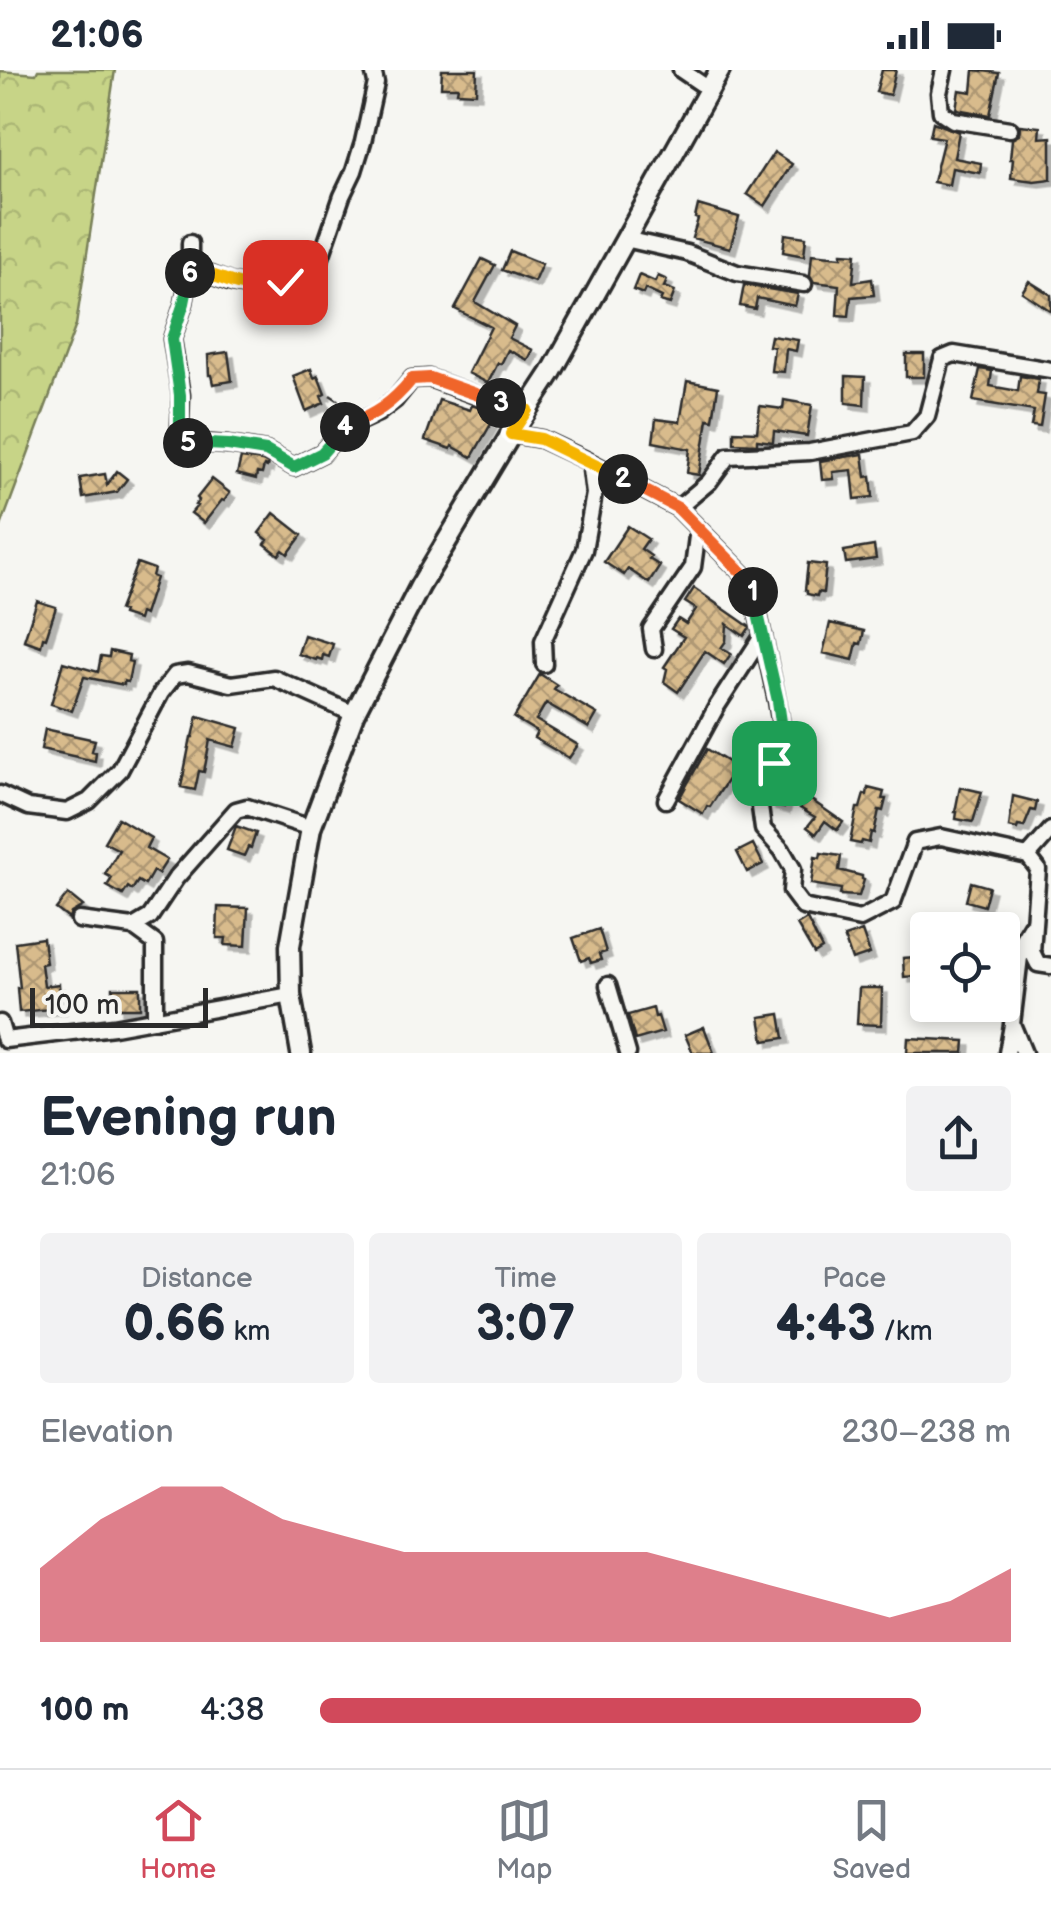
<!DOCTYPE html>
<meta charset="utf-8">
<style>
:root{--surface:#fff;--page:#f2f2f3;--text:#1f2937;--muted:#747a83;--line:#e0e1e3;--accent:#d1495b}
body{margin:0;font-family:"Balsamiq Sans",sans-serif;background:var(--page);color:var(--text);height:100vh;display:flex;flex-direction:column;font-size:38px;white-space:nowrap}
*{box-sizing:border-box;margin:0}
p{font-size:32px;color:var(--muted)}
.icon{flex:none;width:55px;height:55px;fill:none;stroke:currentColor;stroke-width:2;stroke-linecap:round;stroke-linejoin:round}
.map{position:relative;height:983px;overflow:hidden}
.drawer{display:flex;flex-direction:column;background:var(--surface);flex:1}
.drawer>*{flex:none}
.tools{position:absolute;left:910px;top:842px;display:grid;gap:20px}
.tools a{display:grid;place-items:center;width:110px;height:110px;border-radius:10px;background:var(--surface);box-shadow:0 5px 15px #0003;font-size:50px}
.scale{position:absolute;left:30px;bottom:25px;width:178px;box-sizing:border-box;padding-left:10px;border:5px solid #2b2b2b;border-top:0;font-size:28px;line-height:35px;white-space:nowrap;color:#2b2b2b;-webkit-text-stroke:8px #f6f6f2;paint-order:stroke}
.pin{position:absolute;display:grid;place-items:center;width:85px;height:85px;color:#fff;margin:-42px;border-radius:20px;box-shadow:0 5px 15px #0006}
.km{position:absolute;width:50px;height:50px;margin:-25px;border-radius:50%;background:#222;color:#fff;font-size:28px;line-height:50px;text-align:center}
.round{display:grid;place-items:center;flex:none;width:105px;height:105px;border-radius:10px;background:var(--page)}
.summary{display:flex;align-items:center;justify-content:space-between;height:170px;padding:0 40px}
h1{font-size:55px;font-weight:700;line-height:75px}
.metrics{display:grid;grid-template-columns:repeat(3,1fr);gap:15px;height:170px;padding:10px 40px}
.metrics div{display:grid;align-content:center;border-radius:10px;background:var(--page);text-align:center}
.metrics b{font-size:50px;font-weight:700}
.metrics small{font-size:28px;font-weight:400}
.metrics p{font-size:28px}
.chart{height:280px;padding:20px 40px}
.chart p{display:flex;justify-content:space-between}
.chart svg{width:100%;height:180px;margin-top:10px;fill:var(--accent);opacity:.7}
ul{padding:0 40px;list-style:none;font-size:32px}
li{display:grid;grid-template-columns:160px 120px 1fr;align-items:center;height:75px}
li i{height:25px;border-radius:12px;background:var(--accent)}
.status{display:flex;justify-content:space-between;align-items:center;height:70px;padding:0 50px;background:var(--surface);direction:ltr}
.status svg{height:28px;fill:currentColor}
.tab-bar{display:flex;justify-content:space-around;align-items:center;height:140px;border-top:2px solid var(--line);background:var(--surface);font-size:28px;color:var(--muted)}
.tab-bar a{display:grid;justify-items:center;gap:5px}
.tab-bar .on{color:var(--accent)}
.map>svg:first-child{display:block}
.forest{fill:url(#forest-crowns);stroke:#798059;stroke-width:2.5}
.building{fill:url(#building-cross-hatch);stroke:#2b2b2b;stroke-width:2.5;filter:url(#shadow)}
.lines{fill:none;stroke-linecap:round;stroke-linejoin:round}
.minor-casing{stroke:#2b2b2b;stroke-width:21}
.tertiary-casing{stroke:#2b2b2b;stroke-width:25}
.path{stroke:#2b2b2b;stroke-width:2.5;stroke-dasharray:10 8;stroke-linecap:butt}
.minor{stroke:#f6f6f2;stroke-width:14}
.tertiary{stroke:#f6f6f2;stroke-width:18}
.split-1-casing{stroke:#fff;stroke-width:20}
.split-2-casing{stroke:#fff;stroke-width:20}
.split-3-casing{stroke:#fff;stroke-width:20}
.split-4-casing{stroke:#fff;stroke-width:20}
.split-5-casing{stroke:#fff;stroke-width:20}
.split-6-casing{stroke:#fff;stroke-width:20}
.split-7-casing{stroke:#fff;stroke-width:20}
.split-1{stroke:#22a559;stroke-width:12}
.split-2{stroke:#f0652b;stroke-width:12}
.split-3{stroke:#f5b400;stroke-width:12}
.split-4{stroke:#f0652b;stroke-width:12}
.split-5{stroke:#22a559;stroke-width:12}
.split-6{stroke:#22a559;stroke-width:12}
.split-7{stroke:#f5b400;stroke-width:12}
</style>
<div class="status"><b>21:06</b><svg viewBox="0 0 49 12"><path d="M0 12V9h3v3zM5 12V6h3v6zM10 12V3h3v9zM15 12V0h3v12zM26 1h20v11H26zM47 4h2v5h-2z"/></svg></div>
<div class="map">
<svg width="1051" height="983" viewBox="0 0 1051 983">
<defs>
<pattern id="forest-crowns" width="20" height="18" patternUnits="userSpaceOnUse" patternTransform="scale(2.5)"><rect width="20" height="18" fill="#c7d487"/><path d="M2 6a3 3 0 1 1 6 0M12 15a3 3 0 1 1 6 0" fill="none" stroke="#abb675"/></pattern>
<pattern id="building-cross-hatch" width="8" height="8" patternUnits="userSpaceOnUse" patternTransform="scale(2.5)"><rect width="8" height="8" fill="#d8bb8c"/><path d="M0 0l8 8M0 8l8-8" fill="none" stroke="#af9873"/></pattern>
<filter id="shadow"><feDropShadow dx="5.5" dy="5.5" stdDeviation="0" flood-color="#0004"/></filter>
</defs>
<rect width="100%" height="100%" fill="#f6f6f2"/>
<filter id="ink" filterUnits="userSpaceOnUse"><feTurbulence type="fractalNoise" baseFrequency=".01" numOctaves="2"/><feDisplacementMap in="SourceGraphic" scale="20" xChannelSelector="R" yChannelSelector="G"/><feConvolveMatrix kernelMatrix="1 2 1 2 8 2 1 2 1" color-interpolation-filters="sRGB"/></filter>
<g filter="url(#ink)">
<!-- forest -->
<path class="forest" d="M38 0H115L76 255 0 459V1L36 4Z"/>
<!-- building -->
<path class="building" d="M442 0H477L476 23 457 22 458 17H441Z
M882 0H896L890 25 876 22Z
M974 0 999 3 990 45 956 39 959 20 972 22Z
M933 52 959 62 954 88 981 93 980 103 952 98 949 115 933 112 944 68 930 66Z
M1020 55 1040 57 1039 68 1051 67V109L1034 111 1011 108 1013 89H1010L1012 69 1019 65Z
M774 82 792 94 765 136 747 124Z
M698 135 739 147 730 178 692 168 698 149 695 148Z
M785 164 806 167 804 186 783 182Z
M510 181 542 194 534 212 502 200Z
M842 183 856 184 853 212 872 209 874 225 851 227 849 246 837 245 839 215 814 212 810 205 812 184 842 187Z
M482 189 495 195 475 232 515 256 509 268 533 280 528 290 508 280 501 294 498 293 488 313 468 303 491 257 455 239Z
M639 205 655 212 658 206 667 210 664 217 675 221 670 234 660 231 662 227 645 219 643 224 633 220Z
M1029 211 1051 225V241L1022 222Z
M744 215 798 224 795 236 757 228 755 239 740 236Z
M771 266 798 270 796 281 786 279 784 302 771 301 774 277 769 276Z
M228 282 232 311 213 314 211 305H209L208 285Z
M906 284H924V307H906Z
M311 299 314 308 318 306 325 324 321 326 324 333 306 341 293 306Z
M980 299 992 301 990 316 1018 321 1020 306 1039 309 1037 324 1045 325 1040 357 1031 356 1034 341 973 331Z
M846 306 865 307 864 335 846 333Z
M687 311 718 317 713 350 708 349 699 405 687 403 690 379 653 372 656 349 680 352Z
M439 330 470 340 472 335 488 341 484 348 492 352 472 387 452 376 451 379 425 370Z
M784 330 812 335 807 366 774 361 773 372 757 370V374L734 373V361L757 362 760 336 783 339Z
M863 384 866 407 871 406 873 427 855 429 852 400 833 402 834 409 822 410 820 391Z
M241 388 262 391 268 394 267 397 264 396 262 404 257 403 256 409 237 404Z
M117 401 127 409 117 422 83 428 80 408 105 404 107 415Z
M212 409 230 423 224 431 222 430 204 453 191 443 197 436 195 435 199 430 197 428Z
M274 443 302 465 288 484 283 480 279 485 265 474 268 470 259 463Z
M628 456 648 469 641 479 651 486 649 489 660 496 649 513 628 499 624 505 604 492Z
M874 476 876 489 846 493 844 481Z
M137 493 154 499 152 506 156 508 144 545 140 543 138 550 122 545 123 541 119 540Z
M808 493 826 495 823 523 818 522 817 526 807 524V521L805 520Z
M694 518 750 557 744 566 727 554 726 571 721 578 731 584 724 594 705 581 678 622 664 612 667 599 664 597 684 567 671 559 678 549 686 554 696 539 685 532Z
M37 531 56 537 46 568 43 567 41 576 24 570Z
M830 553 864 561 861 574 857 573 853 590 823 583Z
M304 565 333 574 329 587 323 585 322 590 317 588 316 590 298 584Z
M110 581 129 585 128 591 132 592 128 612 124 611V615L84 607 72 641 51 634 63 592 98 602 101 586 109 587Z
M540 604 557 615 554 619 597 644 589 658 546 633 536 650 578 675 569 688 534 668 537 662 514 648Z
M198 646 240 658 235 677 210 670 204 702 199 701 195 720 181 717 191 667H193Z
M45 659 95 670 92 681 96 682 95 691 41 679Z
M707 679 736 697 710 737 707 736 703 744 679 729Z
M782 705 792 707 784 738 770 734V732Z
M960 717 982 722 973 752 956 749 957 742H955Z
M868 718 884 722 882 729H886L883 741 879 740 874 763 871 762 869 773 862 771 861 774 850 772 857 738H860L864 724 867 725Z
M1013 726 1037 732 1035 741 1031 740 1024 757 1018 756 1017 759 1009 757Z
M807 727 843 752 837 760 825 751 816 764 807 757 815 747 800 738Z
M118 748 151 768 146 778 167 790 158 804 153 801 145 815 138 811 132 820 128 817 123 825 107 816 112 808 105 804 119 780 104 772Z
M236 756 256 763 251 778 248 777 244 786 227 780Z
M753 774 763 794 747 802 737 782Z
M821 783 841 786 839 800 862 806V809L864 810 859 826 840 825 841 819 811 814 815 787 820 788Z
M971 812 989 817 984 836 966 831Z
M68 824 83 836 71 843 69 849 56 839Z
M218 837 248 838 246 876 225 875 226 868H217Z
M807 849 822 879 814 884 797 855Z
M599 859 606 882 599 884 601 890 591 893 589 888 581 891 573 868Z
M862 861 870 884 852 890 844 867Z
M43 868 46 893 41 894 44 916 59 914 61 938 19 942 17 918H20L15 872Z
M928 886V905L904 907 903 888Z
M113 918H140V938H117V930H113Z
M859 918H882L881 955 857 954Z
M653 938 655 947 658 946 663 962 635 970 628 945Z
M780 944 784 968 764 971 760 947Z
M704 957 714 983H693L685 965Z
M908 968 965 971 964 983H907Z"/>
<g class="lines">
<!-- minor casing -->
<g class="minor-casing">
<path id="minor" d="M681 0 709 19
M944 0 939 23 941 42 953 50 1010 59
M625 169 687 183 737 203 804 214
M190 173V200L184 233 172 269 181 325 180 357 185 372 228 375 266 381 294 397 322 383 343 359 378 343 395 330 412 309 429 308 480 327 527 340
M190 200C205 201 215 207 229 212 268 224 286 212 319 193L342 126 354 101 363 72 376 13 373 0
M511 364 541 369 590 392 678 438 751 512 777 631 784 673 759 730 763 759 782 780 793 799 791 821 803 837 860 849 893 832 915 772 941 767 1028 786 1038 799 1032 882 1038 894 1051 896
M678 438 709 412 728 386 810 382 912 363 927 346 942 289 954 284 1051 300
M654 579 651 559 693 497 698 459
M544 594 543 571 584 480 594 424 590 392
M0 724 28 737 67 742 89 731 120 700 161 623 175 605 188 603 231 614 274 608 354 644
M666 730 717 636 763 565
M1028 786 1051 760
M79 850 133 857 150 847 176 808 236 740 247 737 311 758
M133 857 155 873V950
M608 915 628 983
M0 953 5 970 114 957 291 925
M1007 983 1012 955
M1024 983 1012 954 1022 870 1031 855"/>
</g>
<!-- tertiary casing -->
<g class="tertiary-casing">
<path id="tertiary" d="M301 983 291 925 290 876 311 758 354 644 420 516 511 364 551 303 720 0"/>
</g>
<!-- path -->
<path class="path" d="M330 325 348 337 350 342"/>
<!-- minor -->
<use href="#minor" class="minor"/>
<!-- tertiary -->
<use href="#tertiary" class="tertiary"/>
</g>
</g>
<g class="lines" filter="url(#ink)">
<!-- split-1 casing -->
<g class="split-1-casing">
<path id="split-1" d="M753 522 778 631 784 673 774 693"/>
</g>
<!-- split-2 casing -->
<g class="split-2-casing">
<path id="split-2" d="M623 409 678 438 751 512 753 522"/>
</g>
<!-- split-3 casing -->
<g class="split-3-casing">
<path id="split-3" d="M501 333 527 340 511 364 541 369 623 409"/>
</g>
<!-- split-4 casing -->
<g class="split-4-casing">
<path id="split-4" d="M345 357C375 344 391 335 412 309L430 308 501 333"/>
</g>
<!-- split-5 casing -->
<g class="split-5-casing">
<path id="split-5" d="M188 373 228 375 266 381 294 397 322 383 345 357"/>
</g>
<!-- split-6 casing -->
<g class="split-6-casing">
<path id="split-6" d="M188 373 185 372 180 357V325L172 269 184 233 190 203"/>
</g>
<!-- split-7 casing -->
<g class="split-7-casing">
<path id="split-7" d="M190 203V200C214 202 235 218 259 217 267 217 276 214 285 212"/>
</g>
<!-- split-1 -->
<use href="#split-1" class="split-1"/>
<!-- split-2 -->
<use href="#split-2" class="split-2"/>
<!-- split-3 -->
<use href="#split-3" class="split-3"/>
<!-- split-4 -->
<use href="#split-4" class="split-4"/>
<!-- split-5 -->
<use href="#split-5" class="split-5"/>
<!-- split-6 -->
<use href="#split-6" class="split-6"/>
<!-- split-7 -->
<use href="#split-7" class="split-7"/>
</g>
</svg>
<div class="tools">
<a><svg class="icon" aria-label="locate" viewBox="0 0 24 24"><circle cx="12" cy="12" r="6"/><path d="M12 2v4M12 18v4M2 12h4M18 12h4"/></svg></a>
</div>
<div class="scale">100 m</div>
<div class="pin" style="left:774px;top:693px;background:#1e9e55"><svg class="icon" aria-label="arrive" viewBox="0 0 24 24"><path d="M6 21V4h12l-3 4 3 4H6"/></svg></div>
<div class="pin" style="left:285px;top:212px;background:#d93025"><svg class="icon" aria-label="check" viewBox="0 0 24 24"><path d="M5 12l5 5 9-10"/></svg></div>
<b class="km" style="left:753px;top:522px">1</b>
<b class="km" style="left:623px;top:409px">2</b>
<b class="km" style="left:501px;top:333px">3</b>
<b class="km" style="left:345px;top:357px">4</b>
<b class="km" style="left:188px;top:373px">5</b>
<b class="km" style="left:190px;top:203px">6</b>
</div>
<section class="drawer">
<div class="summary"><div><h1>Evening run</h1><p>21:06</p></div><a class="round"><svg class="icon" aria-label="share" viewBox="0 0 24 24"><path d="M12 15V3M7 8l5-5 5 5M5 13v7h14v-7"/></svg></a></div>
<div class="metrics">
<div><p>Distance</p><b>0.66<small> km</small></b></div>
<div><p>Time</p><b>3:07</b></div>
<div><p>Pace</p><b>4:43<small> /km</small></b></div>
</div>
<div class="chart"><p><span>Elevation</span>230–238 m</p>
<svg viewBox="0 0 160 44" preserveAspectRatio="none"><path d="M0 44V26L10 14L20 6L30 6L40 14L50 18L60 22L70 22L80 22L90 22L100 22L110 26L120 30L130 34L140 38L150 34L160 26V44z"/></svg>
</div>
<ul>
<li><b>100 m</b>4:38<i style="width:87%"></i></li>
</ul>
</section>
<nav class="tab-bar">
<a class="on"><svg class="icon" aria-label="home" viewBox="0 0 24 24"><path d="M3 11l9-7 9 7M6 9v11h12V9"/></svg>Home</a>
<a><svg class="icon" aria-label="map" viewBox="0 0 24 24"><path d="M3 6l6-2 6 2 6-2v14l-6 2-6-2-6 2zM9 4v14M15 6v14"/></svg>Map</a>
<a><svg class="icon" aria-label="saved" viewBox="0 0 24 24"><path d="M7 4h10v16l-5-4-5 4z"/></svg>Saved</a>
</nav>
